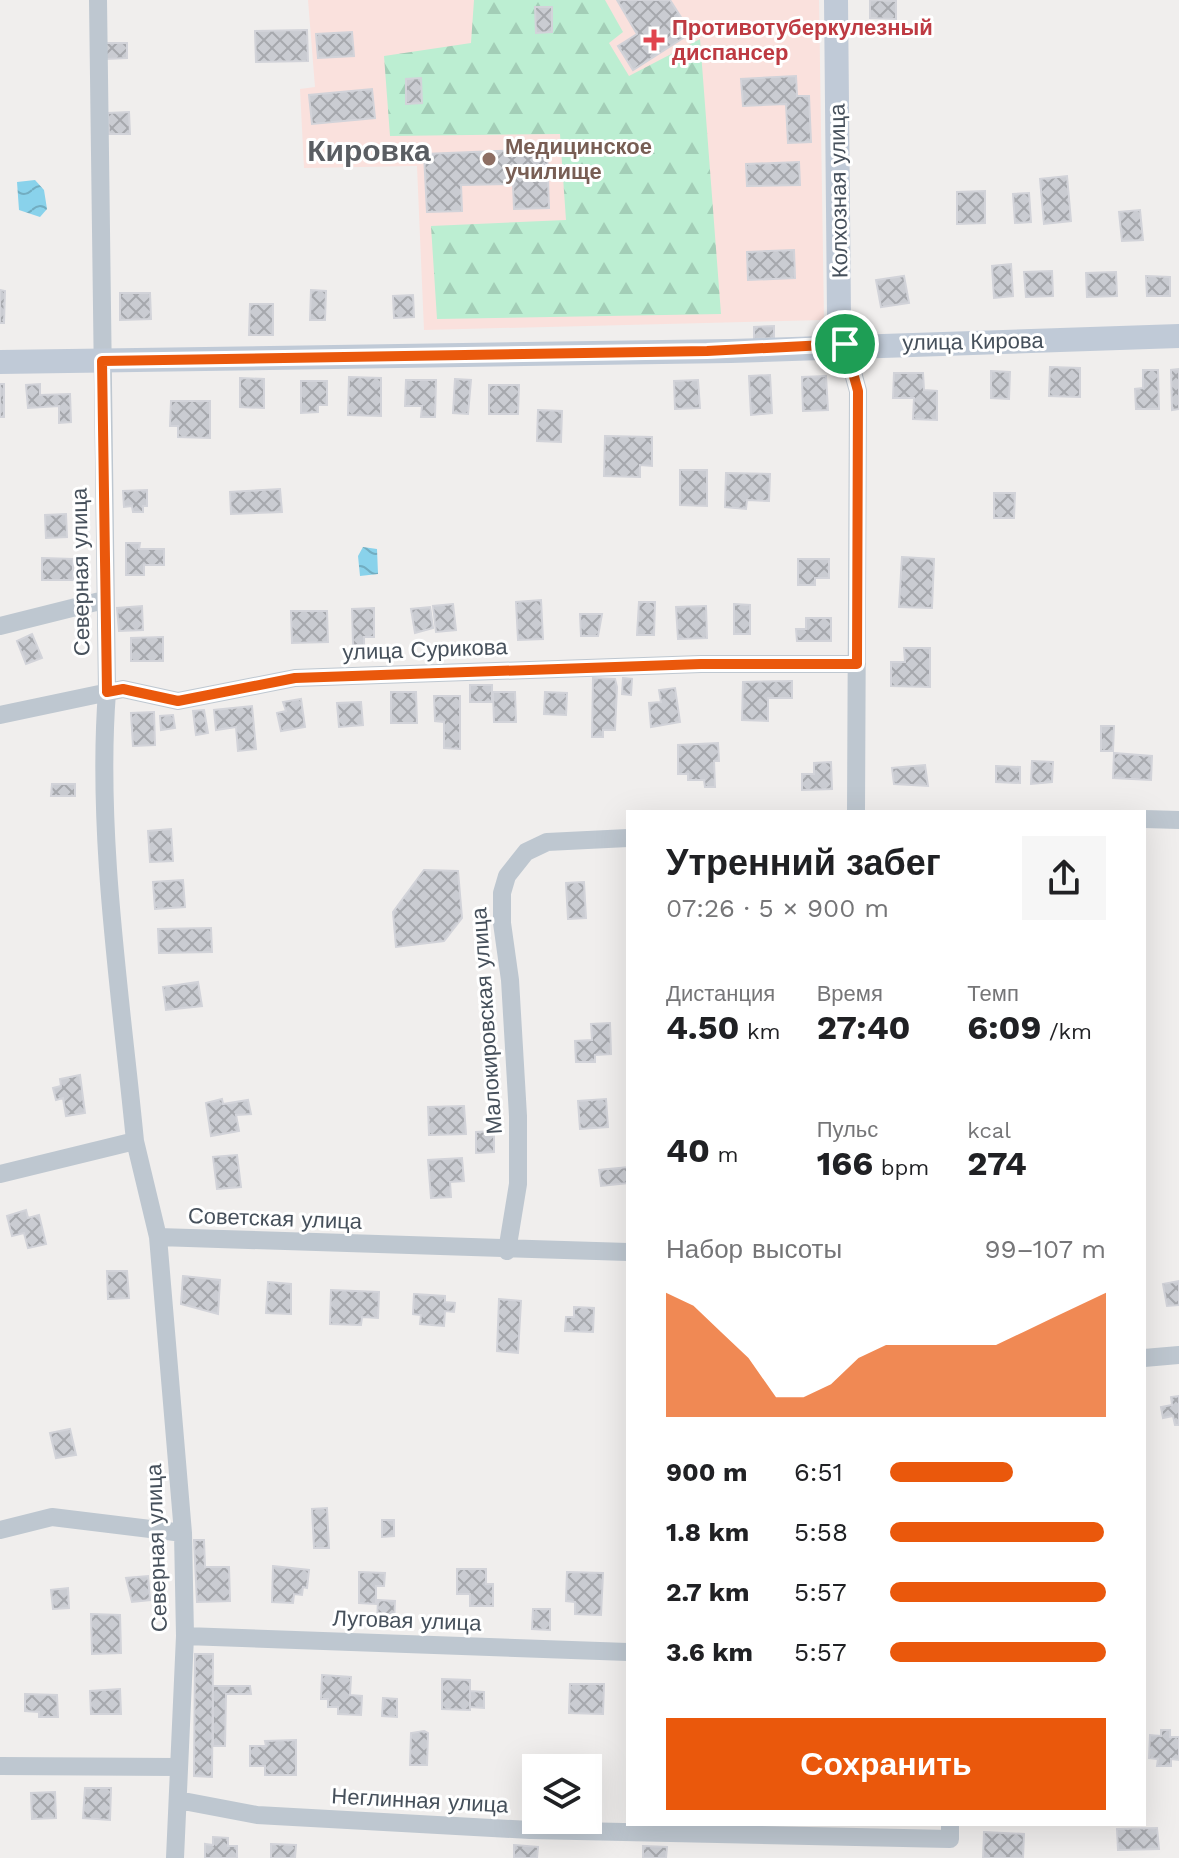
<!DOCTYPE html>
<html lang="ru">
<meta charset="utf-8">
<style>
:root{--surface:#fff;--page:#f6f6f6;--text:#202124;--muted:#757577;--accent:#ea580c}
body{margin:0;font-family:"Work Sans",sans-serif;background:var(--page);color:var(--text);height:100vh;display:flex;flex-direction:column;font-size:30px;white-space:nowrap}
*{box-sizing:border-box;margin:0}
p{font-size:26px;color:var(--muted)}
.icon{flex:none;width:44px;height:44px;fill:none;stroke:currentColor;stroke-width:2;stroke-linecap:round;stroke-linejoin:round}
.map{position:relative;flex:1;overflow:hidden}
.sheet{position:absolute;left:626px;top:810px;width:520px;height:1016px;display:flex;flex-direction:column;background:var(--surface);border-radius:0px;box-shadow:0 8px 32px #0002}
.sheet>*{flex:none}
.tools{position:absolute;left:522px;top:1754px;display:grid;gap:16px}
.tools a{display:grid;place-items:center;width:80px;height:80px;border-radius:0px;background:var(--surface);box-shadow:0 8px 32px #0002;font-size:40px}
.pin{position:absolute;display:grid;place-items:center;width:68px;height:68px;color:#fff;margin:-34px;border:4px solid #fff;border-radius:50%;box-shadow:0 2px 8px #0007}
.round{display:grid;place-items:center;flex:none;width:84px;height:84px;border-radius:0px;background:var(--page)}
.overview{display:flex;align-items:center;justify-content:space-between;height:136px;padding:0 40px}
h1{font-size:36px;font-weight:700;line-height:60px}
.stats{display:grid;grid-template-columns:repeat(3,1fr);gap:12px;height:136px;padding:8px 40px}
.stats div{display:grid;align-content:center}
.stats b{font-size:34px;font-weight:700}
.stats small{font-size:22px;font-weight:400}
.stats p{font-size:22px}
.chart{height:224px;padding:16px 40px}
.chart p{display:flex;justify-content:space-between}
.chart svg{width:100%;height:144px;margin-top:8px;fill:var(--accent);opacity:.7}
.button{display:flex;gap:16px;margin-top:auto;padding:16px 40px}
.button a{flex:1;height:92px;border-radius:0px;background:var(--accent);color:#fff;font-size:32px;font-weight:700;line-height:92px;text-align:center}
ul{padding:0 40px;list-style:none;font-size:26px}
li{display:grid;grid-template-columns:128px 96px 1fr;align-items:center;height:60px}
li i{height:20px;border-radius:10px;background:var(--accent)}
.map>svg:first-child{display:block}
.medical{fill:#fae1dd}
.forest{fill:url(#forest-firs)}
.water{fill:url(#water-waves)}
.building{fill:url(#building-cross-hatch);stroke:#d2d3d9;stroke-width:2}
.lines{fill:none;stroke-linecap:round;stroke-linejoin:round}
.street{stroke:#bec7d0;stroke-width:18}
.secondary{stroke:#c0cad7;stroke-width:24}
.route-casing{stroke:#fff;stroke-width:16}
.route{stroke:#ea580c;stroke-width:10}
.health-dot{fill:#e0444e;stroke:#fff;stroke-width:3}
.education-dot{fill:#8d6e63;stroke:#fff;stroke-width:3}
.labels{text-anchor:middle;stroke-width:6;stroke-linejoin:round;paint-order:stroke}
.health-label{font-size:22px;font-weight:bold;fill:#be3a42;stroke:#fff;text-anchor:start}
.education-label{font-size:22px;font-weight:bold;fill:#785e54;stroke:#fff;text-anchor:start}
.street-label{font-size:22px;fill:#46505b;stroke:#fff}
.district-label{font-size:30px;font-weight:bold;fill:#5a5e63;stroke:#fff}
</style>
<div class="map">
<svg width="1179" height="1858" viewBox="0 0 1179 1858">
<defs>
<pattern id="forest-firs" width="22" height="20" patternUnits="userSpaceOnUse" patternTransform="scale(2)"><rect width="22" height="20" fill="#bceed2"/><path d="M5 1l3.5 6h-7zM16 11l3.5 6h-7z" fill="#a3ceb7"/></pattern>
<pattern id="water-waves" width="16" height="10" patternUnits="userSpaceOnUse" patternTransform="scale(2)"><rect width="16" height="10" fill="#89d2eb"/><path d="M0 5q4-4 8 0t8 0" fill="none" stroke="#72adc1"/></pattern>
<pattern id="building-cross-hatch" width="8" height="8" patternUnits="userSpaceOnUse" patternTransform="scale(2)"><rect width="8" height="8" fill="#caccd2"/><path d="M0 0l8 8M0 8l8-8" fill="none" stroke="#a6a8ad"/></pattern>
</defs>
<rect width="100%" height="100%" fill="#f0eeed"/>
<!-- medical -->
<path class="medical" d="M308 0H819L824 320 424 330 417 166 304 168 300 89 315 87Z"/>
<!-- forest -->
<path class="forest" d="M474 0H605L623 32 609 43 629 76 700 39 721 314 437 319 431 226 566 220 560 134 390 136 384 56 471 43Z"/>
<!-- water -->
<path class="water" d="M35 180 44 190 47 209 40 217 19 210 17 182Z
M363 547 377 549 378 574 360 576 358 556Z"/>
<!-- building -->
<path class="building" d="M617 0H670L691 33 633 70 618 46 637 34Z
M870 0 896 1V19L870 18Z
M535 7H552V32L536 33Z
M307 30 308 61 256 62 255 31Z
M352 32 354 56 318 58 316 34Z
M105 43H127V58L105 59Z
M796 76 797 96H809L811 142 788 143 786 104 743 106 741 79Z
M421 78 422 103 406 104V79Z
M372 89 375 118 312 124 309 95Z
M129 112 130 134H109L108 113Z
M547 149 549 208 514 209 513 184 461 185 462 211 427 212 424 154Z
M799 162 800 185 747 186 746 164Z
M1067 176 1071 221 1044 224 1040 179Z
M985 191V223L957 224V192Z
M1029 193 1031 222 1015 223 1013 194Z
M1140 210 1143 240 1122 241 1119 212Z
M794 250 795 278 748 280 747 252Z
M1011 264 1013 296 994 298 992 266Z
M1052 271 1053 296 1026 297 1024 272Z
M1116 272 1117 296 1087 297 1086 273Z
M904 276 909 303 881 307 876 280Z
M1146 276 1170 277V296H1147Z
M0 290 5 291 4 323H0Z
M311 290 326 291 325 320H310Z
M120 293H150L151 319 120 320Z
M413 295 414 317 394 318 393 296Z
M250 304H273V335H249Z
M774 326V338L754 339V327Z
M1050 367 1080 368V397L1049 396Z
M1179 369V409L1172 410 1171 370Z
M1143 370H1158L1159 409H1136L1135 389 1143 388Z
M991 371 1010 372 1009 399 991 398Z
M894 373H923L924 390 937 391V420L913 419 914 398H893Z
M770 375 772 413 751 415 749 376Z
M826 376 828 410 803 411 802 377Z
M349 377 381 378V416L348 415Z
M240 378 264 379V408L240 407Z
M455 379 471 380 468 414 453 413Z
M406 380H436L435 417H421L422 406H405Z
M698 380 700 408 675 409 674 381Z
M301 381H327V405H318V412L301 413Z
M0 384H4V417H0Z
M40 384V395L70 394 71 422 59 423V406L28 408 26 385Z
M489 385H519L518 414H489Z
M171 401H210V438L178 437V426H170Z
M538 410 562 411 561 442 537 441Z
M605 436 652 437V466L640 465V477L604 476Z
M680 470H707V506L680 505Z
M726 473 770 474 769 501 747 500 746 509 725 507Z
M280 489 282 512 231 514 230 492Z
M147 490V506H143V512H133L132 506 124 507 123 491Z
M994 493H1015L1014 518H994Z
M66 514 67 537 46 538 45 515Z
M126 543H140L139 549H164V565H144V575H126Z
M902 557 934 559 932 608 899 607Z
M42 558 73 559V580H42Z
M798 559H829V578H815V585H798Z
M541 600 543 639 518 640 516 602Z
M639 602H655L654 635H637Z
M453 604 456 630 436 632 433 606Z
M734 604 750 605V634H734Z
M142 606 143 630 119 631 117 608Z
M706 606 707 638 678 639 676 607Z
M430 607 433 628 415 633 411 609Z
M374 608V637H364V645H353L352 609Z
M291 611H327L328 642 292 643Z
M580 614H602L598 636H581Z
M806 618H831V641H797L796 629H806Z
M32 634 42 658 26 664 17 641Z
M163 637V661H131V638Z
M904 648H930V687L891 686V662H905Z
M593 678 615 679 617 687 615 730H603V737H592Z
M623 678 632 679 631 695 622 694Z
M792 681V698H768V721L742 720 743 682Z
M470 685H492V702H470Z
M675 688 680 722 651 727 649 703 661 702 659 690Z
M391 692H416L417 723H391Z
M493 692H515L516 722H494Z
M545 692 567 693 566 715 544 714Z
M434 696H460V749L444 748V722L435 721Z
M301 699 305 727 281 731 277 713 286 711 283 702Z
M361 702 363 725 339 727 337 703Z
M252 706 256 749 238 751 236 727 216 730 214 710Z
M204 710 208 733 196 735 193 711Z
M154 712 155 745 133 746 131 713Z
M173 715 175 728 161 730 160 716Z
M1101 726H1114L1113 751H1101Z
M718 743 719 761H714L715 787H705L704 780H688V774H678V745Z
M1114 753 1152 756 1151 780 1113 778Z
M1032 761 1053 762 1052 782 1031 784Z
M831 762 832 789 802 790V774H814V763Z
M925 765 928 786 894 784 892 768Z
M996 766 1020 767V783L996 782Z
M52 784H75V796H51Z
M171 829 173 861 150 862 148 831Z
M424 870 458 871 462 918 444 941 396 947 393 912Z
M183 880 185 907 155 909 153 882Z
M584 882 586 918 568 919 566 883Z
M211 928 212 952 159 953 158 929Z
M198 982 202 1006 166 1010 163 987Z
M610 1023 611 1054 595 1055V1062H576L575 1041 592 1040 591 1024Z
M80 1075 85 1113 66 1116 63 1098 56 1100 53 1088 61 1086 60 1079Z
M222 1099 223 1104 248 1100 251 1114 236 1115 239 1131 211 1136 206 1103Z
M606 1099 608 1127 580 1129 578 1101Z
M464 1106 466 1134 429 1135 428 1107Z
M494 1131V1152L476 1153V1132Z
M237 1155 241 1187 217 1189 213 1157Z
M462 1158 464 1181 450 1182 451 1197 431 1198 428 1160Z
M628 1167V1183L601 1186 599 1170Z
M26 1210 28 1218 39 1215 46 1244 28 1248 24 1233 12 1236 7 1216Z
M107 1271H127L129 1298 108 1299Z
M183 1276 220 1280 218 1314 181 1304Z
M1179 1281V1305L1167 1306 1163 1284Z
M268 1282 291 1284V1314L266 1313Z
M331 1290 379 1292 378 1318 362 1317 361 1325 330 1324Z
M414 1294 445 1296V1302L455 1303 454 1312 445 1311 444 1326 420 1324 421 1315 413 1314Z
M499 1299 521 1301 518 1353 497 1351Z
M574 1307 594 1308 593 1332 565 1331 566 1317H574Z
M1179 1396V1425H1175L1173 1416 1163 1418 1161 1407 1172 1405 1171 1397Z
M70 1429 76 1455 56 1458 50 1433Z
M327 1508 329 1548H314L312 1509Z
M382 1520H394V1536L382 1537Z
M194 1540H204L205 1567H229L230 1601 197 1602Z
M273 1566 309 1570 307 1588 303 1587 302 1595 294 1594 293 1603 272 1602Z
M457 1569H486V1584H493V1606H470V1594H457Z
M359 1572 385 1573 384 1586H376V1604L359 1603Z
M567 1572 603 1573 601 1615 575 1614V1602L566 1601Z
M148 1576 150 1600 132 1602 126 1578Z
M68 1588 69 1608 53 1609 51 1590Z
M378 1600 395 1601 394 1624 377 1623Z
M533 1609H550V1630L532 1629Z
M91 1614 120 1615 121 1653 92 1654Z
M195 1654H213L212 1777 194 1776Z
M322 1675 351 1677 350 1695 362 1696 361 1715 338 1714V1707H328V1699H321Z
M442 1679 470 1680V1710L442 1709Z
M570 1684H604L603 1714 569 1713Z
M213 1686H250L251 1694H226L225 1746H213Z
M120 1689 121 1714H91L90 1691Z
M470 1691 484 1692V1708L470 1707Z
M25 1694 57 1695 58 1717H39V1712L25 1711Z
M383 1698 397 1699V1717L382 1716Z
M1161 1730H1170V1737H1179V1760L1171 1759V1766H1157L1158 1759 1149 1758 1150 1735 1161 1736Z
M424 1731 428 1733 427 1765H410L411 1733Z
M296 1740V1775H265V1766H250V1746H266L265 1741Z
M85 1788H111L110 1820 83 1818Z
M55 1792 56 1818 32 1819 31 1793Z
M1157 1828 1159 1849 1118 1850 1117 1829Z
M984 1832 1024 1834 1023 1858H983Z
M213 1837 228 1838V1846H237V1858H205V1844L213 1845Z
M271 1844 296 1845 295 1858H271Z
M514 1845 538 1847 537 1858H514Z
M643 1846 667 1847 666 1858H643Z"/>
<g class="lines">
<!-- street -->
<path class="street" d="M98 0 107 692C96 835 121 997 135 1141
M845 344 858 391 856 812
M0 626 104 600
M0 715 123 689 178 701 295 678 701 664H857
M1144 819 1179 820
M0 1174 135 1141 158 1237 628 1252
M158 1237 183 1533 185 1636 175 1858
M507 1251 518 1184V1116L510 980 502 923V893L507 876 526 852 547 842 628 838
M1144 1358 1179 1355
M0 1530 52 1517 183 1533
M185 1636 628 1652
M0 1766 176 1767
M178 1800 257 1815 530 1830 950 1839V1824"/>
<!-- secondary -->
<path class="secondary" d="M836 0 839 314 845 344
M0 362 731 351 1179 336"/>
</g>
<g class="lines">
<!-- route casing -->
<g class="route-casing">
<path id="route" d="M845 344 858 391 857 664H701L295 678 178 701 123 689 107 692 102 361 707 351Z"/>
</g>
<!-- route -->
<use href="#route" class="route"/>
</g>
<!-- markers -->
<path class="health-dot" d="M650 28h8v8h8v8h-8v8h-8v-8h-8v-8h8z"/>
<circle class="education-dot" cx="489" cy="159" r="8"/>
<g class="labels">
<!-- health labels -->
<g class="health-label">
<text x="672" y="35">Противотуберкулезный<tspan x="672" dy="25">диспансер</tspan></text>
</g>
<!-- education labels -->
<g class="education-label">
<text x="505" y="154">Медицинское<tspan x="505" dy="25">училище</tspan></text>
</g>
<!-- street labels -->
<g class="street-label">
<text transform="translate(838 191) rotate(-91)" y="8">Колхозная улица</text>
<text transform="translate(973 341) rotate(-1)" y="8">улица Кирова</text>
<text transform="translate(80 572) rotate(-91)" y="8">Северная улица</text>
<text transform="translate(425 649) rotate(-2)" y="8">улица Сурикова</text>
<text transform="translate(486 1021) rotate(-94)" y="8">Малокировская улица</text>
<text transform="translate(275 1218) rotate(2)" y="8">Советская улица</text>
<text transform="translate(156 1548) rotate(-92)" y="8">Северная улица</text>
<text transform="translate(407 1620) rotate(2)" y="8">Луговая улица</text>
<text transform="translate(420 1800) rotate(3)" y="8">Неглинная улица</text>
</g>
<!-- district labels -->
<g class="district-label">
<text x="369" y="161">Кировка</text>
</g>
</g>
</svg>
<div class="tools">
<a><svg class="icon" aria-label="layers" viewBox="0 0 24 24"><path d="M12 4l9 5-9 5-9-5zM3 14l9 5 9-5"/></svg></a>
</div>
<div class="pin" style="left:845px;top:344px;background:#1e9e55"><svg class="icon" aria-label="arrive" viewBox="0 0 24 24"><path d="M6 21V4h12l-3 4 3 4H6"/></svg></div>
<section class="sheet">
<div class="overview"><div><h1>Утренний забег</h1><p>07:26 · 5 × 900 m</p></div><a class="round"><svg class="icon" aria-label="share" viewBox="0 0 24 24"><path d="M12 15V3M7 8l5-5 5 5M5 13v7h14v-7"/></svg></a></div>
<div class="stats">
<div><p>Дистанция</p><b>4.50<small> km</small></b></div>
<div><p>Время</p><b>27:40</b></div>
<div><p>Темп</p><b>6:09<small> /km</small></b></div>
</div>
<div class="stats">
<div><b>40<small> m</small></b></div>
<div><p>Пульс</p><b>166<small> bpm</small></b></div>
<div><p>kcal</p><b>274</b></div>
</div>
<div class="chart"><p><span>Набор высоты</span>99–107 m</p>
<svg viewBox="0 0 160 44" preserveAspectRatio="none"><path d="M0 44V6L10 10L20 18L30 26L40 38L50 38L60 34L70 26L80 22L90 22L100 22L110 22L120 22L130 18L140 14L150 10L160 6V44z"/></svg>
</div>
<ul>
<li><b>900 m</b>6:51<i style="width:57%"></i></li>
<li><b>1.8 km</b>5:58<i style="width:99%"></i></li>
<li><b>2.7 km</b>5:57<i style="width:100%"></i></li>
<li><b>3.6 km</b>5:57<i style="width:100%"></i></li>
</ul>
<div class="button"><a>Сохранить</a></div>
</section>
</div>
